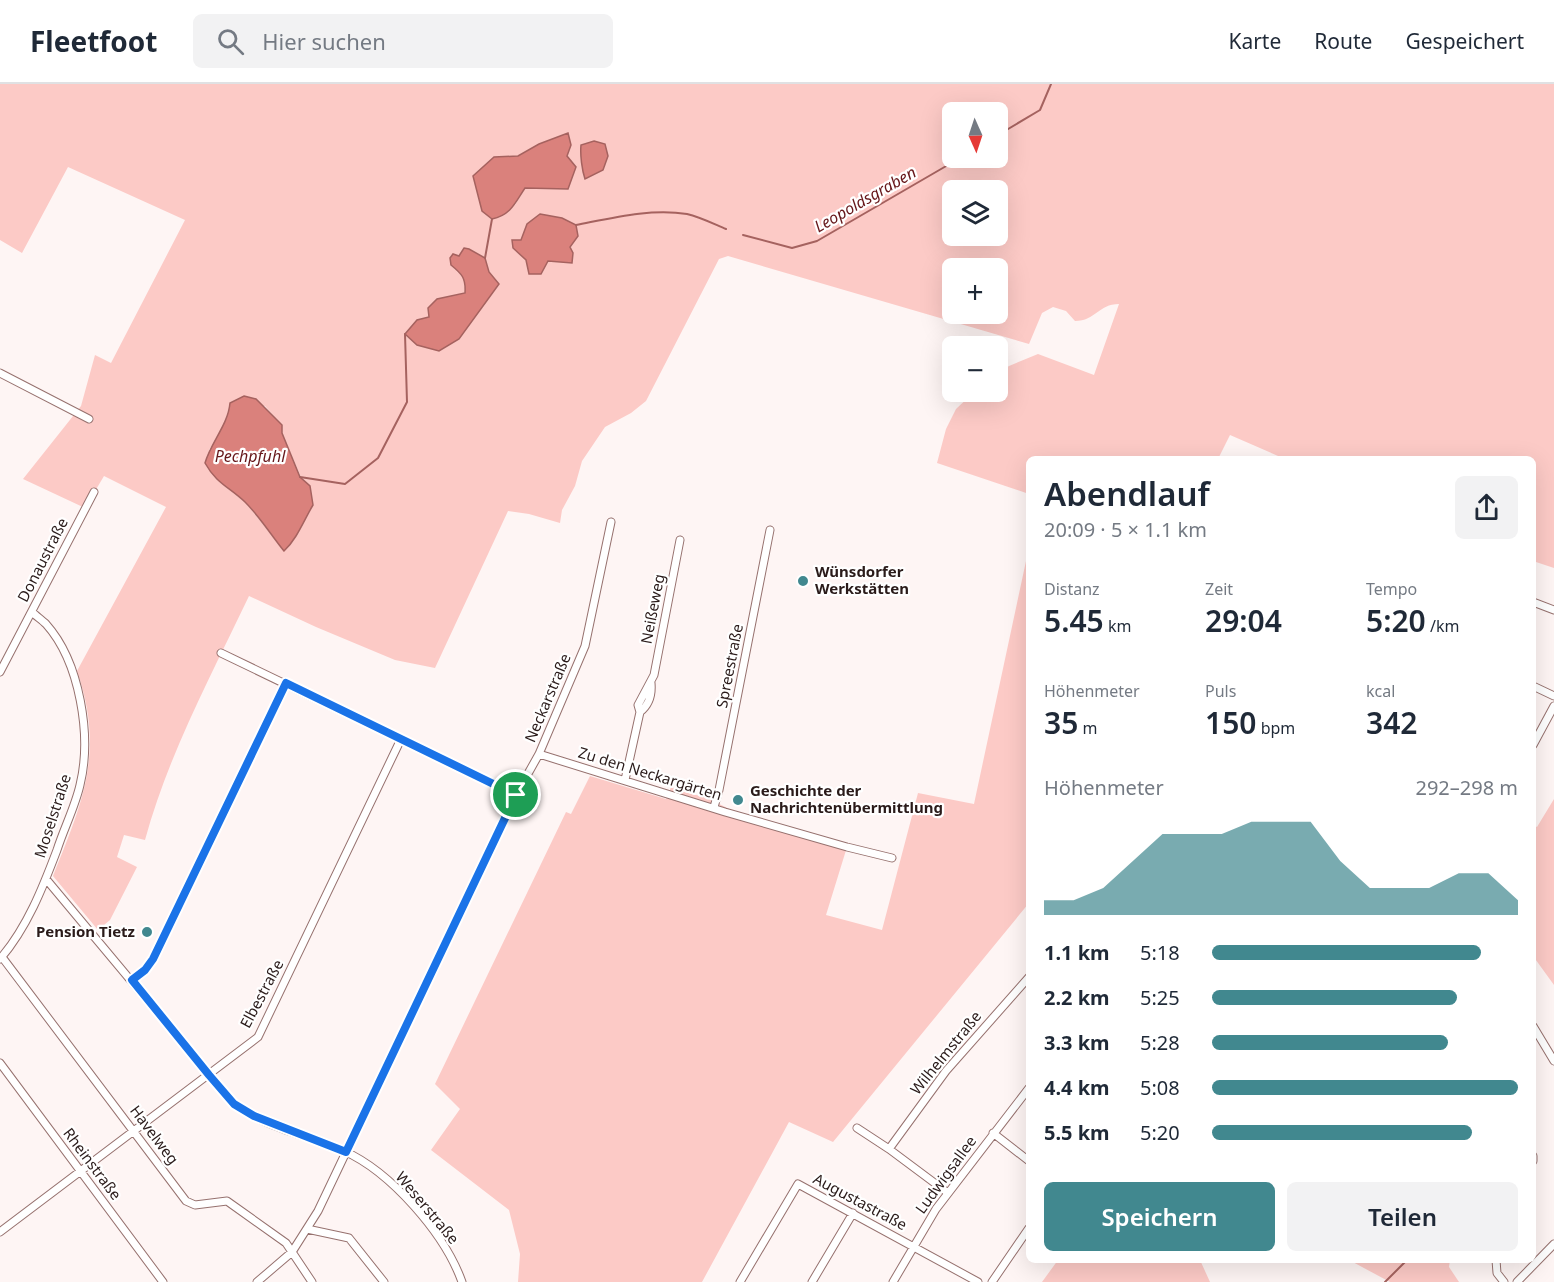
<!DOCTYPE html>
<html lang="de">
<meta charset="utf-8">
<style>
:root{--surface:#fff;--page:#f2f2f3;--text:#1f2937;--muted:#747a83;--line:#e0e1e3;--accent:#41888f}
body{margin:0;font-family:"Noto Sans",sans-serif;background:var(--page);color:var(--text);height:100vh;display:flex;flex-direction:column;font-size:22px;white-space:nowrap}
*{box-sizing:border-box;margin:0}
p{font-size:20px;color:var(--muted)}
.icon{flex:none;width:33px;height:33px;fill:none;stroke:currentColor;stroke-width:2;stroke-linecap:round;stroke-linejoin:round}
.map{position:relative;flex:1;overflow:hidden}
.details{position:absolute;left:1026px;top:372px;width:510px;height:807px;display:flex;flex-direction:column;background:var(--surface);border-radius:9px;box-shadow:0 6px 24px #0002}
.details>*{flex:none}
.needle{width:39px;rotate:177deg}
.controls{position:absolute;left:942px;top:18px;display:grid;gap:12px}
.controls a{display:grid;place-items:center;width:66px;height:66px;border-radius:9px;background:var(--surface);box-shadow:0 6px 24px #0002;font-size:30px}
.pin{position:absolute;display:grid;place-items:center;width:51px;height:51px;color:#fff;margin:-26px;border:3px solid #fff;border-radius:50%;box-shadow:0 2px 6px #0007}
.round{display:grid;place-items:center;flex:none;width:63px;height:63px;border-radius:9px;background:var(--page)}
.headline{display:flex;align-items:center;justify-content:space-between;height:102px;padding:0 18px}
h1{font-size:33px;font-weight:600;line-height:45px}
.stats{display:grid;grid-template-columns:repeat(3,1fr);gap:9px;height:102px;padding:6px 18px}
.stats div{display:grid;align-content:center}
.stats b{font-size:30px;font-weight:600}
.stats small{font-size:16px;font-weight:400}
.stats p{font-size:16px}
.chart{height:168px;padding:12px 18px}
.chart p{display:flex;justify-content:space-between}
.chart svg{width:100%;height:108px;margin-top:6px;fill:var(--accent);opacity:.7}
.cta{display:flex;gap:12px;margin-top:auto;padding:12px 18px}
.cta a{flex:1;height:69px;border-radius:9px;background:var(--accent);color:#fff;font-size:24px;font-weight:600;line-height:69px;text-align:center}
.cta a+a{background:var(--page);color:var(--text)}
ul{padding:0 18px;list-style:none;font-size:20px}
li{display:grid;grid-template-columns:96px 72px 1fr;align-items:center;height:45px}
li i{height:15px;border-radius:8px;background:var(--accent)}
header{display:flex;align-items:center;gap:36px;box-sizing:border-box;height:84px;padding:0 30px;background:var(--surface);border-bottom:2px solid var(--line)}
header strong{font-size:28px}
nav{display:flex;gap:33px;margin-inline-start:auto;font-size:21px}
.search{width:420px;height:54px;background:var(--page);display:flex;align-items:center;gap:15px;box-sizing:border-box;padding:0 21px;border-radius:9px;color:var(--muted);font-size:22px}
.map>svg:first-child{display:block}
.green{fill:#fccac6;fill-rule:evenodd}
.water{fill:#da817c;stroke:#a5625f;stroke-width:1.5}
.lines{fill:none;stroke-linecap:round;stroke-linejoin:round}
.stream{stroke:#a5625f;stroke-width:2}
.minor-casing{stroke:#96716e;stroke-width:9}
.minor{stroke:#fff;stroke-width:7}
.route-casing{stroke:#fff;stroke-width:12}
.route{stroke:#1a73e8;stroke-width:8}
.poi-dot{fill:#41888f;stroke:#fff;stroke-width:2}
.labels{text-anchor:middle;stroke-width:4.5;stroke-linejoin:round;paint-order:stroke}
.street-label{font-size:15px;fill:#2a1b1a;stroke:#fff}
.poi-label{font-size:15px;font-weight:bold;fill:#2a1b1a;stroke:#fff;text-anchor:start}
.water-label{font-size:16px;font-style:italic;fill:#661619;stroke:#fff}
</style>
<header>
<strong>Fleetfoot</strong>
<div class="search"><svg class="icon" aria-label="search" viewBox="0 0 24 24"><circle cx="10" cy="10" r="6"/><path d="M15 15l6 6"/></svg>Hier suchen</div>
<nav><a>Karte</a><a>Route</a><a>Gespeichert</a></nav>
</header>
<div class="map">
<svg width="1554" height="1198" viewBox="0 0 1554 1198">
<rect width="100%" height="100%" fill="#fef5f4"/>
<!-- green -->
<path class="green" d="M0 0H1554V484L1533 477V375H1285L1230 351 1218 375H1029V410L937 379 946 345 956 325 974 308H998V289L1009 282 1038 270 1094 291 1119 220C1098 220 1096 237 1075 237L1066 227 1053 223 1042 229 1029 260 728 172 719 175 646 317 631 329 605 343 582 377 575 402 562 426 560 439 529 430 508 427 435 584 395 576 316 543 249 512C211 592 168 671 145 756L124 751 117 773 137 783 110 836 98 846 53 792C83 717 105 668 77 587L166 423 104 392 85 424 23 395 81 322 95 271 111 279 185 136 68 83 22 169 0 156ZM952 28H998V74H952ZM518 72 567 105 525 104 515 121 494 73ZM952 106H998V152H952ZM578 152C567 167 544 186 524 174 520 172 517 167 513 164L512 157ZM461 170 485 174 489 188 499 201 480 225 417 261 405 250 417 236 429 234 446 213 465 209C466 194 462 190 451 181ZM952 184H998V230H952ZM265 322 281 341 282 349 313 421C304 436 297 455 284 467L246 419 221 399 209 366 221 347 230 328Z
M1029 463V819L833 1058 789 1038 702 1198H518L520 1170 509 1126 431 1066 460 1025 435 1000 566 728 571 730 590 692 666 715 671 703 709 715 758 739 847 763 826 831 882 846 918 709 974 720Z
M1554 715V901L1533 872V741L1537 743Z
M1058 1176H1200L1210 1198H1042Z
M1349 1176H1450L1449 1183 1459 1198H1390Z"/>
<!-- water -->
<path class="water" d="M568 49 571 61 567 72 576 83 568 105 525 104C515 119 511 131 492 135L482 127 473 92 494 73 518 72 539 60Z
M594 57 605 60 608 72 603 86 585 95C582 86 580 71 581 61Z
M540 130 562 134 576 141 578 152 570 163 573 169 572 179 548 177 541 190H529L526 176 513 164 512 156H521L527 140Z
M464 164 469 165 485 174 489 188 499 200 459 255 439 267 417 261 405 250 417 236 429 233 428 224 437 215 465 209C466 194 462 190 451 181L450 174 453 170 459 172Z
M244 312 256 315 282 341V349L300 393 310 402 313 421C304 436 297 455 284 467 271 451 260 433 245 418 229 403 216 399 205 379 211 358 228 341 230 319Z"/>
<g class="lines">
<!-- stream -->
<path class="stream" d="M998 51 1040 26 1051 0
M576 141C612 134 651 124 687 130 700 133 714 140 726 145
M743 151 792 164 817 157 960 74
M485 174 492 135
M300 393 345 400 378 374 407 318 405 250
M1385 1198 1407 1176"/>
<!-- minor casing -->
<g class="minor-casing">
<path id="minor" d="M0 289 89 335
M1533 518 1554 526
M221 569 516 711
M0 588 94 408
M1533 602 1554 612
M640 628C649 621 652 610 651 599
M1533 661 1554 622
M539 670 725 728 847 763 892 774
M625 696 640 628 638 621 654 591 680 456
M714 723 719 706 770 446
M46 795 234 1020C263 1042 310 1053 344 1067 391 1088 445 1150 462 1198
M2 873 186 1117 195 1121 227 1117 286 1159 312 1198
M0 875C27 844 43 803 57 766 64 744 75 723 80 701 92 652 80 578 46 540 42 536 36 532 32 528
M132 896 145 886 153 875 286 599
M1533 942 1554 977
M0 979 163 1198
M857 1044 889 1065
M993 1049 1029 1077
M1533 1072V1077
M948 1109 889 1065 946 987 1029 893
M307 1145 349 1154 384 1198
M0 1148 258 953 401 655
M1496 1176 1497 1189 1504 1198
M257 1198 292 1168 318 1127 516 711 539 670 585 562 611 438
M740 1198 798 1100 978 1198
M812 1198 853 1129
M893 1198 936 1125 1029 1004
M992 1198 1029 1144
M1517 1198 1554 1160"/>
</g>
<!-- minor -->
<use href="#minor" class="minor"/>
</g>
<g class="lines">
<!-- route casing -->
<g class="route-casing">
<path id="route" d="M286 599 516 711 346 1068 254 1032 234 1020 209 991 132 896 145 886 153 875Z"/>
</g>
<!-- route -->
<use href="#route" class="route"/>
</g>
<!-- markers -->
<g class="poi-dot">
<circle cx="803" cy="497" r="6"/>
<circle cx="738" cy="716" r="6"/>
<circle cx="147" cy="848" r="6"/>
</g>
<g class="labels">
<!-- street labels -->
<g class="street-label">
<text transform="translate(43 476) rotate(-63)" y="5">Donaustraße</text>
<text transform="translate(653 525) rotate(-79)" y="5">Neißeweg</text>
<text transform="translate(730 582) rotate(-79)" y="5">Spreestraße</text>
<text transform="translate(548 614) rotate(-67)" y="5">Neckarstraße</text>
<text transform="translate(650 690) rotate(17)" y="5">Zu den Neckargärten</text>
<text transform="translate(53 732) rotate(-72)" y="5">Moselstraße</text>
<text transform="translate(262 910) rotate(-62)" y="5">Elbestraße</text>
<text transform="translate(946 969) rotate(-51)" y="5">Wilhelmstraße</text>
<text transform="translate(154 1051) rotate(53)" y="5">Havelweg</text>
<text transform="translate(92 1080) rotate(53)" y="5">Rheinstraße</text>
<text transform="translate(946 1091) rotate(-54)" y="5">Ludwigsallee</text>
<text transform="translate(860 1118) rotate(28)" y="5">Augustastraße</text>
<text transform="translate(427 1124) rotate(50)" y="5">Weserstraße</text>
</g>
<!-- poi labels -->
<g class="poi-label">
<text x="815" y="493">Wünsdorfer<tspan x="815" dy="17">Werkstätten</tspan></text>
<text x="750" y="712">Geschichte der<tspan x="750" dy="17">Nachrichtenübermittlung</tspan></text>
<text x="135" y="853" text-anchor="end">Pension Tietz</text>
</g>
<!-- water labels -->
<g class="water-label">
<text transform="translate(865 115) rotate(-30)" y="6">Leopoldsgraben</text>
<text x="250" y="378">Pechpfuhl</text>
</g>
</g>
</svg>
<div class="controls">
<a><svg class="needle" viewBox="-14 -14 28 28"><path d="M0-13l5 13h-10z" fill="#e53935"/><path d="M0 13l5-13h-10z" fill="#747a83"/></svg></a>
<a><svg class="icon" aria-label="layers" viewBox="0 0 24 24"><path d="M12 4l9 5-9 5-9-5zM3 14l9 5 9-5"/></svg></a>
<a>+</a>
<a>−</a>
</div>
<div class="pin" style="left:516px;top:711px;background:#1e9e55"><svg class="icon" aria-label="arrive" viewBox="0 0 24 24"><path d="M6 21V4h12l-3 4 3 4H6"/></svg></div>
<section class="details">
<div class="headline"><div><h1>Abendlauf</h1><p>20:09 · 5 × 1.1 km</p></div><a class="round"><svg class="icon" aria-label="share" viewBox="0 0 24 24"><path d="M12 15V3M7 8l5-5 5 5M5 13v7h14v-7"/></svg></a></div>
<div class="stats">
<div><p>Distanz</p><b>5.45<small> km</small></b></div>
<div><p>Zeit</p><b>29:04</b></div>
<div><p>Tempo</p><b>5:20<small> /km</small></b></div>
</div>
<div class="stats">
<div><p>Höhenmeter</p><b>35<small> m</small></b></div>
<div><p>Puls</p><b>150<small> bpm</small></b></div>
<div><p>kcal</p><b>342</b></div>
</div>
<div class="chart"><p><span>Höhenmeter</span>292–298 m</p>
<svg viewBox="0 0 160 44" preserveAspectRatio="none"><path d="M0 44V38L10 38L20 33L30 22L40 11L50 11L60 11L70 6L80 6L90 6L100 22L110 33L120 33L130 33L140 27L150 27L160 38V44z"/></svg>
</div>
<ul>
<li><b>1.1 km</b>5:18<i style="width:88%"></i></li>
<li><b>2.2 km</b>5:25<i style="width:80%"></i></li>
<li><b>3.3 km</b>5:28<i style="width:77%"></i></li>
<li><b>4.4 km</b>5:08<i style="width:100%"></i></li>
<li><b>5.5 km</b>5:20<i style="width:85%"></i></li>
</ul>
<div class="cta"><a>Speichern</a><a>Teilen</a></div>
</section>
</div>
